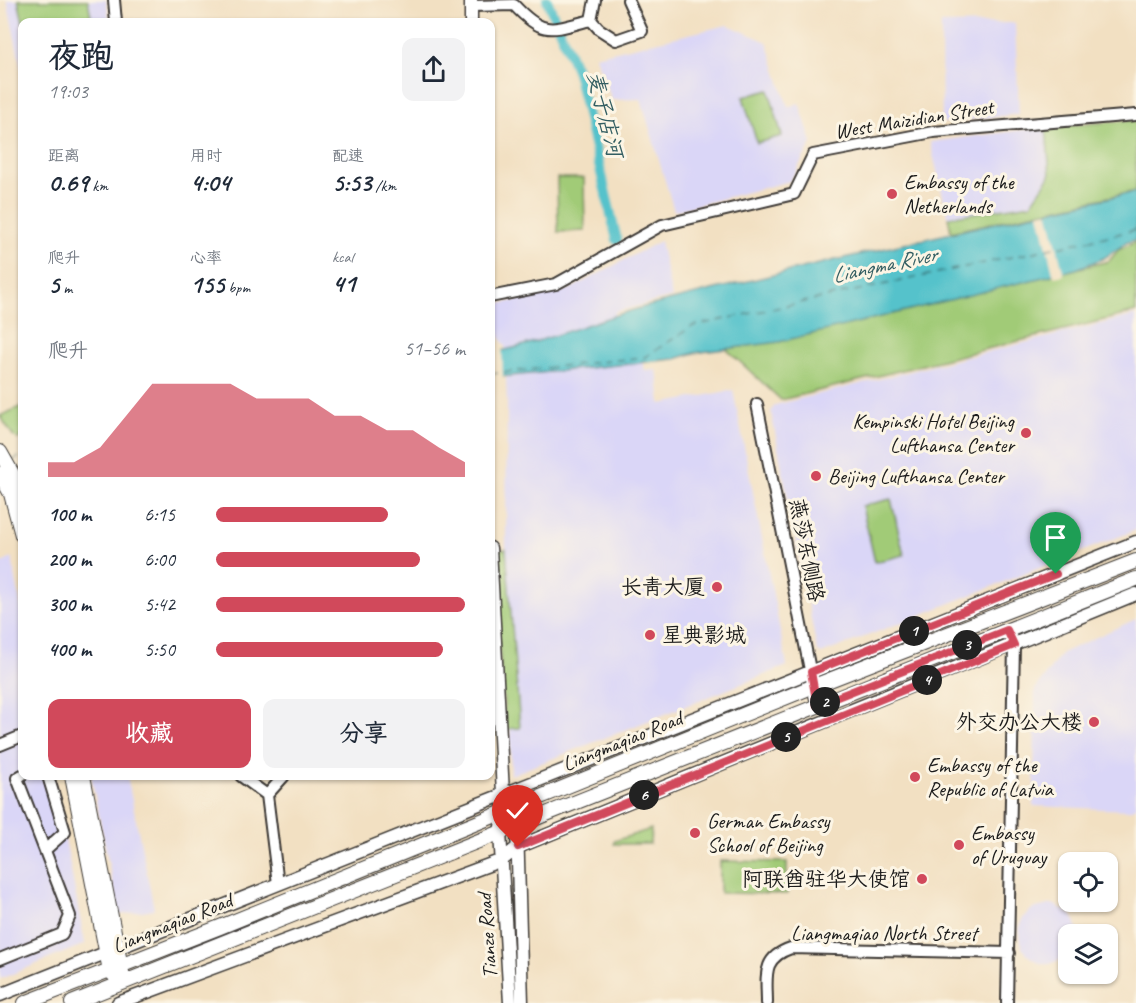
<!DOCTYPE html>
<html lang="zh">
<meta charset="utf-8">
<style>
:root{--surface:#fff;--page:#f2f2f3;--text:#1f2937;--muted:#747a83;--accent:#d1495b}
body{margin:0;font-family:Caveat,"LXGW WenKai TC",sans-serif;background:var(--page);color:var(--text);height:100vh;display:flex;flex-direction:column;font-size:22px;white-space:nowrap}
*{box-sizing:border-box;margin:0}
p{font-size:20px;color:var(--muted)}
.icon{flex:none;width:33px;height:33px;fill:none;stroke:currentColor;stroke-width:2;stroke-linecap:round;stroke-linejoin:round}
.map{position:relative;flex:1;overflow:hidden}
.drawer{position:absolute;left:18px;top:18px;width:477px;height:762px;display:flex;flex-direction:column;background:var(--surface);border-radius:12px;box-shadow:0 2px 4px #0004}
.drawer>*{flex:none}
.fabs{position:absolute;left:1058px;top:852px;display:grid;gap:12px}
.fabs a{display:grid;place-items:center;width:60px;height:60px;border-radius:12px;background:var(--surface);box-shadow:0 2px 4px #0004;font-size:30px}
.pin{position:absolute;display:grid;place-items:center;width:51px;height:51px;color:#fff;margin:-62px -26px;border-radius:50% 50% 50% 0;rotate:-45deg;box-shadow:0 0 6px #0007}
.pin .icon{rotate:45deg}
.km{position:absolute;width:30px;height:30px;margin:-15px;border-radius:50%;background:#222;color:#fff;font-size:16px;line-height:30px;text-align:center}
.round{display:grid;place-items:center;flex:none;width:63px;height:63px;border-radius:12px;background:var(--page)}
.summary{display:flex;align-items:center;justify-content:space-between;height:102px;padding:0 30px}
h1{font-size:33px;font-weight:600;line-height:45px}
.metrics{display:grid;grid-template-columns:repeat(3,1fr);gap:9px;height:102px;padding:6px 30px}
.metrics div{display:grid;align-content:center}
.metrics b{font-size:26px;font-weight:600}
.metrics small{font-size:16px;font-weight:400}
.metrics p{font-size:16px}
.chart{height:168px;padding:12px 30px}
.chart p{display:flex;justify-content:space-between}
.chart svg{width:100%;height:108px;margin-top:6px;fill:var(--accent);opacity:.7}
.action{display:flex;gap:12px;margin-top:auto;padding:12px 30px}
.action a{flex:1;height:69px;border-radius:12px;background:var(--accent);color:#fff;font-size:24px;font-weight:600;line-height:69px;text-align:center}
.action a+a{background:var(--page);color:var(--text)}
ul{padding:0 30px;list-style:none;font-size:20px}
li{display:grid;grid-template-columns:96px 72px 1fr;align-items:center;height:45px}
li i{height:15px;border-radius:8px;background:var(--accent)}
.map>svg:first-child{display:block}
.built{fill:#dad6f7}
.green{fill:#a1cb77;stroke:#5e744a;stroke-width:1.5}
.water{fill:#55c2cb;stroke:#386f74;stroke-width:1.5}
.pier{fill:#f2e0c2}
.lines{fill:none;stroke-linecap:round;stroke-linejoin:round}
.canal{stroke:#55c2cb;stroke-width:10}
.ferry{stroke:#335e62;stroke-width:1.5;stroke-dasharray:8 6;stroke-linecap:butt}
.minor-casing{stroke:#3c3935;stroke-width:14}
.tertiary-casing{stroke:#3c3935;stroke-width:15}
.secondary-casing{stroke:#3c3935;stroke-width:16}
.minor{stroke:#fff;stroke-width:10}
.tertiary{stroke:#fff;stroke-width:12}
.secondary{stroke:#fff;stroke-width:14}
.route-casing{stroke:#fff;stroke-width:12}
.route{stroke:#d1495b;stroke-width:8}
.poi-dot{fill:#d1495b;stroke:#fcf5e5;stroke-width:2}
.labels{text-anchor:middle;stroke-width:6;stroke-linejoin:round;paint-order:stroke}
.street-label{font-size:21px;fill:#1c1c1c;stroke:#fcf5e5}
.poi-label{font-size:21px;fill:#1c1c1c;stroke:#fcf5e5;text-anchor:start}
.water-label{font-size:22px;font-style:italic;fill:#335e62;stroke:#fcf5e5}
</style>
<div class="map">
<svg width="1136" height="1003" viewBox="0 0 1136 1003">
<rect width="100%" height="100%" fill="#fcf5e5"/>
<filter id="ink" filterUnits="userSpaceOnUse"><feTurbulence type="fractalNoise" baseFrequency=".0167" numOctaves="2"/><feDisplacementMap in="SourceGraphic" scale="12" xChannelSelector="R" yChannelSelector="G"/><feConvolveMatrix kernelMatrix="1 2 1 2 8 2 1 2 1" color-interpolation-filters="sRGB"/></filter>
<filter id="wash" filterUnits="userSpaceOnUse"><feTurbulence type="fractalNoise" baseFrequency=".008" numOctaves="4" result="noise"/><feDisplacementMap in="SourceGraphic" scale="24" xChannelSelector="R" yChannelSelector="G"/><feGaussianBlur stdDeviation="1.35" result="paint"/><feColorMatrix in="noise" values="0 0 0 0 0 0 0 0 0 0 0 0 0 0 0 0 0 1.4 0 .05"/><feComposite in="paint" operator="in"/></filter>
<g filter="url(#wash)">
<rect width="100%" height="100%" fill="#f2e0c2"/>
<!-- built -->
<path class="built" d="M7 0H106L110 22H22V73Z
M1015 23 1019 114 942 123 941 24Z
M728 25 767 42 788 107 799 103 812 143 790 181 674 211 641 99 612 100 595 56Z
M1046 127 1050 176 1031 204 948 217 930 142Z
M660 241 672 297 614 312 622 325 634 326 645 371 657 370 661 404 733 390 787 666 511 775 506 549 507 406 505 346 498 334 494 305 570 289Z
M1136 315V530L821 654 817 650 771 411 775 405Z
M12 558 22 613V776H53L85 944 0 979V564Z
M1136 619V807L1129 810 1034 806 1035 690 1062 653Z
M91 776H127L154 909 119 915Z
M1053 904 1071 914 1076 923 1078 934H1068V956L1050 964 1040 963 1031 958 1022 948 1019 927 1023 918 1032 909Z"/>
<!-- green -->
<path class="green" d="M18 0H88L92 22H23Z
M769 90 782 136 757 143 743 97Z
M1136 120V191L951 232 948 217 1031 204 1050 176 1046 127Z
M557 178H584L585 231 558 232Z
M1136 242V312L781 400 723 346 820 330 1109 261 1118 250Z
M22 406V437L16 440 0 416Z
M891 499 904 555 875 562 862 506Z
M506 549 520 728 506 729 491 550Z
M651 829 650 844H614V841Z
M720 861 787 862V894L720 893Z"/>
<!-- water -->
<path class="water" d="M1136 192V240L1128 242 1104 258 1076 269 779 342 694 353 675 359 491 378V353C544 343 595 319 648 306 810 265 973 227 1136 192Z"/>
<!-- pier -->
<path class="pier" d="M1048 211 1064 275 1054 277 1039 213Z
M502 347 503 380 490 381V350Z
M15 437 22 448V474L0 482V446Z"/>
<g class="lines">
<!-- canal -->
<path class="canal" d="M547 0 577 72 617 240"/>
<!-- ferry -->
<path class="ferry" d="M490 374 645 357 693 326 1136 230
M12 461 22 455"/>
</g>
</g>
<g filter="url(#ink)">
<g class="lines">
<!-- minor casing -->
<g class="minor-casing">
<path id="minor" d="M114 0 116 22
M471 6 514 5C544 37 551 30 591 20
M591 20 599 29 616 40 642 31 628 0
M591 20 595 0
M490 297 556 284 662 225 794 194 813 155 933 132 1136 115
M757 404 817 705
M1007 630 1014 645 1007 1003
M0 745 22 736
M241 776 267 795
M45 850 65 832 48 776
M278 884 267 795 284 776
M0 959 62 934 70 916 17 778 22 775
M767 1003C767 977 761 958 791 948L1009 953"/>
</g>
<!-- tertiary casing -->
<g class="tertiary-casing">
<path id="tertiary" d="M471 0V22
M490 548 504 812 500 832 510 1003
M504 812 517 825 522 1003
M0 995 1136 542
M118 1003 502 860 518 847 1136 594"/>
</g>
<!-- secondary casing -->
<g class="secondary-casing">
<path id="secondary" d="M0 452 22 491
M0 474 11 494 22 535
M72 776 110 971 116 977
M83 776 122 972
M25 1003 220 927 814 686 1136 561
M72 1003 1136 579"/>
</g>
<!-- minor -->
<use href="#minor" class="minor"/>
<!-- tertiary -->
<use href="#tertiary" class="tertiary"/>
<!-- secondary -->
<use href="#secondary" class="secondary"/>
</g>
</g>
<g class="lines" filter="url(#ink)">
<!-- route casing -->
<g class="route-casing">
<path id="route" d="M518 847 1014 645 1007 630 817 705 811 672 1056 574"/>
</g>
<!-- route -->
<use href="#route" class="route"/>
</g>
<!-- markers -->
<g class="poi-dot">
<circle cx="892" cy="194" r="6"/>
<circle cx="1026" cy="433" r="6"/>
<circle cx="816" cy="476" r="6"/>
<circle cx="717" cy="587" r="6"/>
<circle cx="650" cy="635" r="6"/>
<circle cx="1094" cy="722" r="6"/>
<circle cx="915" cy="777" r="6"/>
<circle cx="695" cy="833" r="6"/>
<circle cx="959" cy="845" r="6"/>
<circle cx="922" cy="879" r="6"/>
</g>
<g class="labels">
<!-- street labels -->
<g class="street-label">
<text transform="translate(914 119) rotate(-9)" y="7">West Maizidian Street</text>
<text transform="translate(807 550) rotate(79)" y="7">燕莎东侧路</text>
<text transform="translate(622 741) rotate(-22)" y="7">Liangmaqiao Road</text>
<text transform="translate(172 923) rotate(-22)" y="7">Liangmaqiao Road</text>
<text x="884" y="940">Liangmaqiao North Street</text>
<text transform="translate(487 936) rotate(-94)" y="7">Tianze Road</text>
</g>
<!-- poi labels -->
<g class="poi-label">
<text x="904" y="189">Embassy of the<tspan x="904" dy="24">Netherlands</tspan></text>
<text x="1014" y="428" text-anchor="end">Kempinski Hotel Beijing<tspan x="1014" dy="24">Lufthansa Center</tspan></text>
<text x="828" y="483">Beijing Lufthansa Center</text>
<text x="705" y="594" text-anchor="end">长青大厦</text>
<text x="662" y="642">星典影城</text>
<text x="1082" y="729" text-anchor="end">外交办公大楼</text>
<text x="927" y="772">Embassy of the<tspan x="927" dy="24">Republic of Latvia</tspan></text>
<text x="707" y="828">German Embassy<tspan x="707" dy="24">School of Beijing</tspan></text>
<text x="971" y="840">Embassy<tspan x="971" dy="24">of Uruguay</tspan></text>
<text x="910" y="886" text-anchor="end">阿联酋驻华大使馆</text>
</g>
<!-- water labels -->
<g class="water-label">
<text transform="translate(606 114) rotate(76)" y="8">麦子店河</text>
<text transform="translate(884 264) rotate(-12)" y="8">Liangma River</text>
</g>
</g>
</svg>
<div class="fabs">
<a><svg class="icon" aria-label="locate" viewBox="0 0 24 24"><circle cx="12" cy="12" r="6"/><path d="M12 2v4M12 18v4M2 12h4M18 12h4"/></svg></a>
<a><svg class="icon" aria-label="layers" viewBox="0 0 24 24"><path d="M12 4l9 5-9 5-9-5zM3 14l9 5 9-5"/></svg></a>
</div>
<div class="pin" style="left:1056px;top:574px;background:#1e9e55"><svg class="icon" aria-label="arrive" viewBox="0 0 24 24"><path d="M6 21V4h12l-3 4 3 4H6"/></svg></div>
<div class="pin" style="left:518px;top:847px;background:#d93025"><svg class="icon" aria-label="check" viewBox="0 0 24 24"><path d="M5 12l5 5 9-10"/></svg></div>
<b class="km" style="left:914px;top:631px">1</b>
<b class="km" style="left:825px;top:702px">2</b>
<b class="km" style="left:967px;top:645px">3</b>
<b class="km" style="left:927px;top:680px">4</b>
<b class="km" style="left:786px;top:737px">5</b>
<b class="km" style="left:644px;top:795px">6</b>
<section class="drawer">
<div class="summary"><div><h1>夜跑</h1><p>19:03</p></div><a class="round"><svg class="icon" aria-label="share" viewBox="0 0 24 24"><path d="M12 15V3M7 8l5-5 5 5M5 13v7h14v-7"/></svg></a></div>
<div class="metrics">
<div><p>距离</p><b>0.69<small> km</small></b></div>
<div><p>用时</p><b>4:04</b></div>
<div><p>配速</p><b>5:53<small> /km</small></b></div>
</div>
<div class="metrics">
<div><p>爬升</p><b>5<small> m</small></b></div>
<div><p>心率</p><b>155<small> bpm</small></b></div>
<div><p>kcal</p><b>41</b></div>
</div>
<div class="chart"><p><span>爬升</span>51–56 m</p>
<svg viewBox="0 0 160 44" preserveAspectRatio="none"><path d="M0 44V38L10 38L20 32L30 19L40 6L50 6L60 6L70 6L80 12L90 12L100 12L110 19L120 19L130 25L140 25L150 32L160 38V44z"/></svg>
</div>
<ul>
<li><b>100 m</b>6:15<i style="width:69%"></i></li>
<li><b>200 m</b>6:00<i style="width:82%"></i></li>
<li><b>300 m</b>5:42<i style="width:100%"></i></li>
<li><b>400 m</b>5:50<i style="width:91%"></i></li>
</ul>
<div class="action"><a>收藏</a><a>分享</a></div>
</section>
</div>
